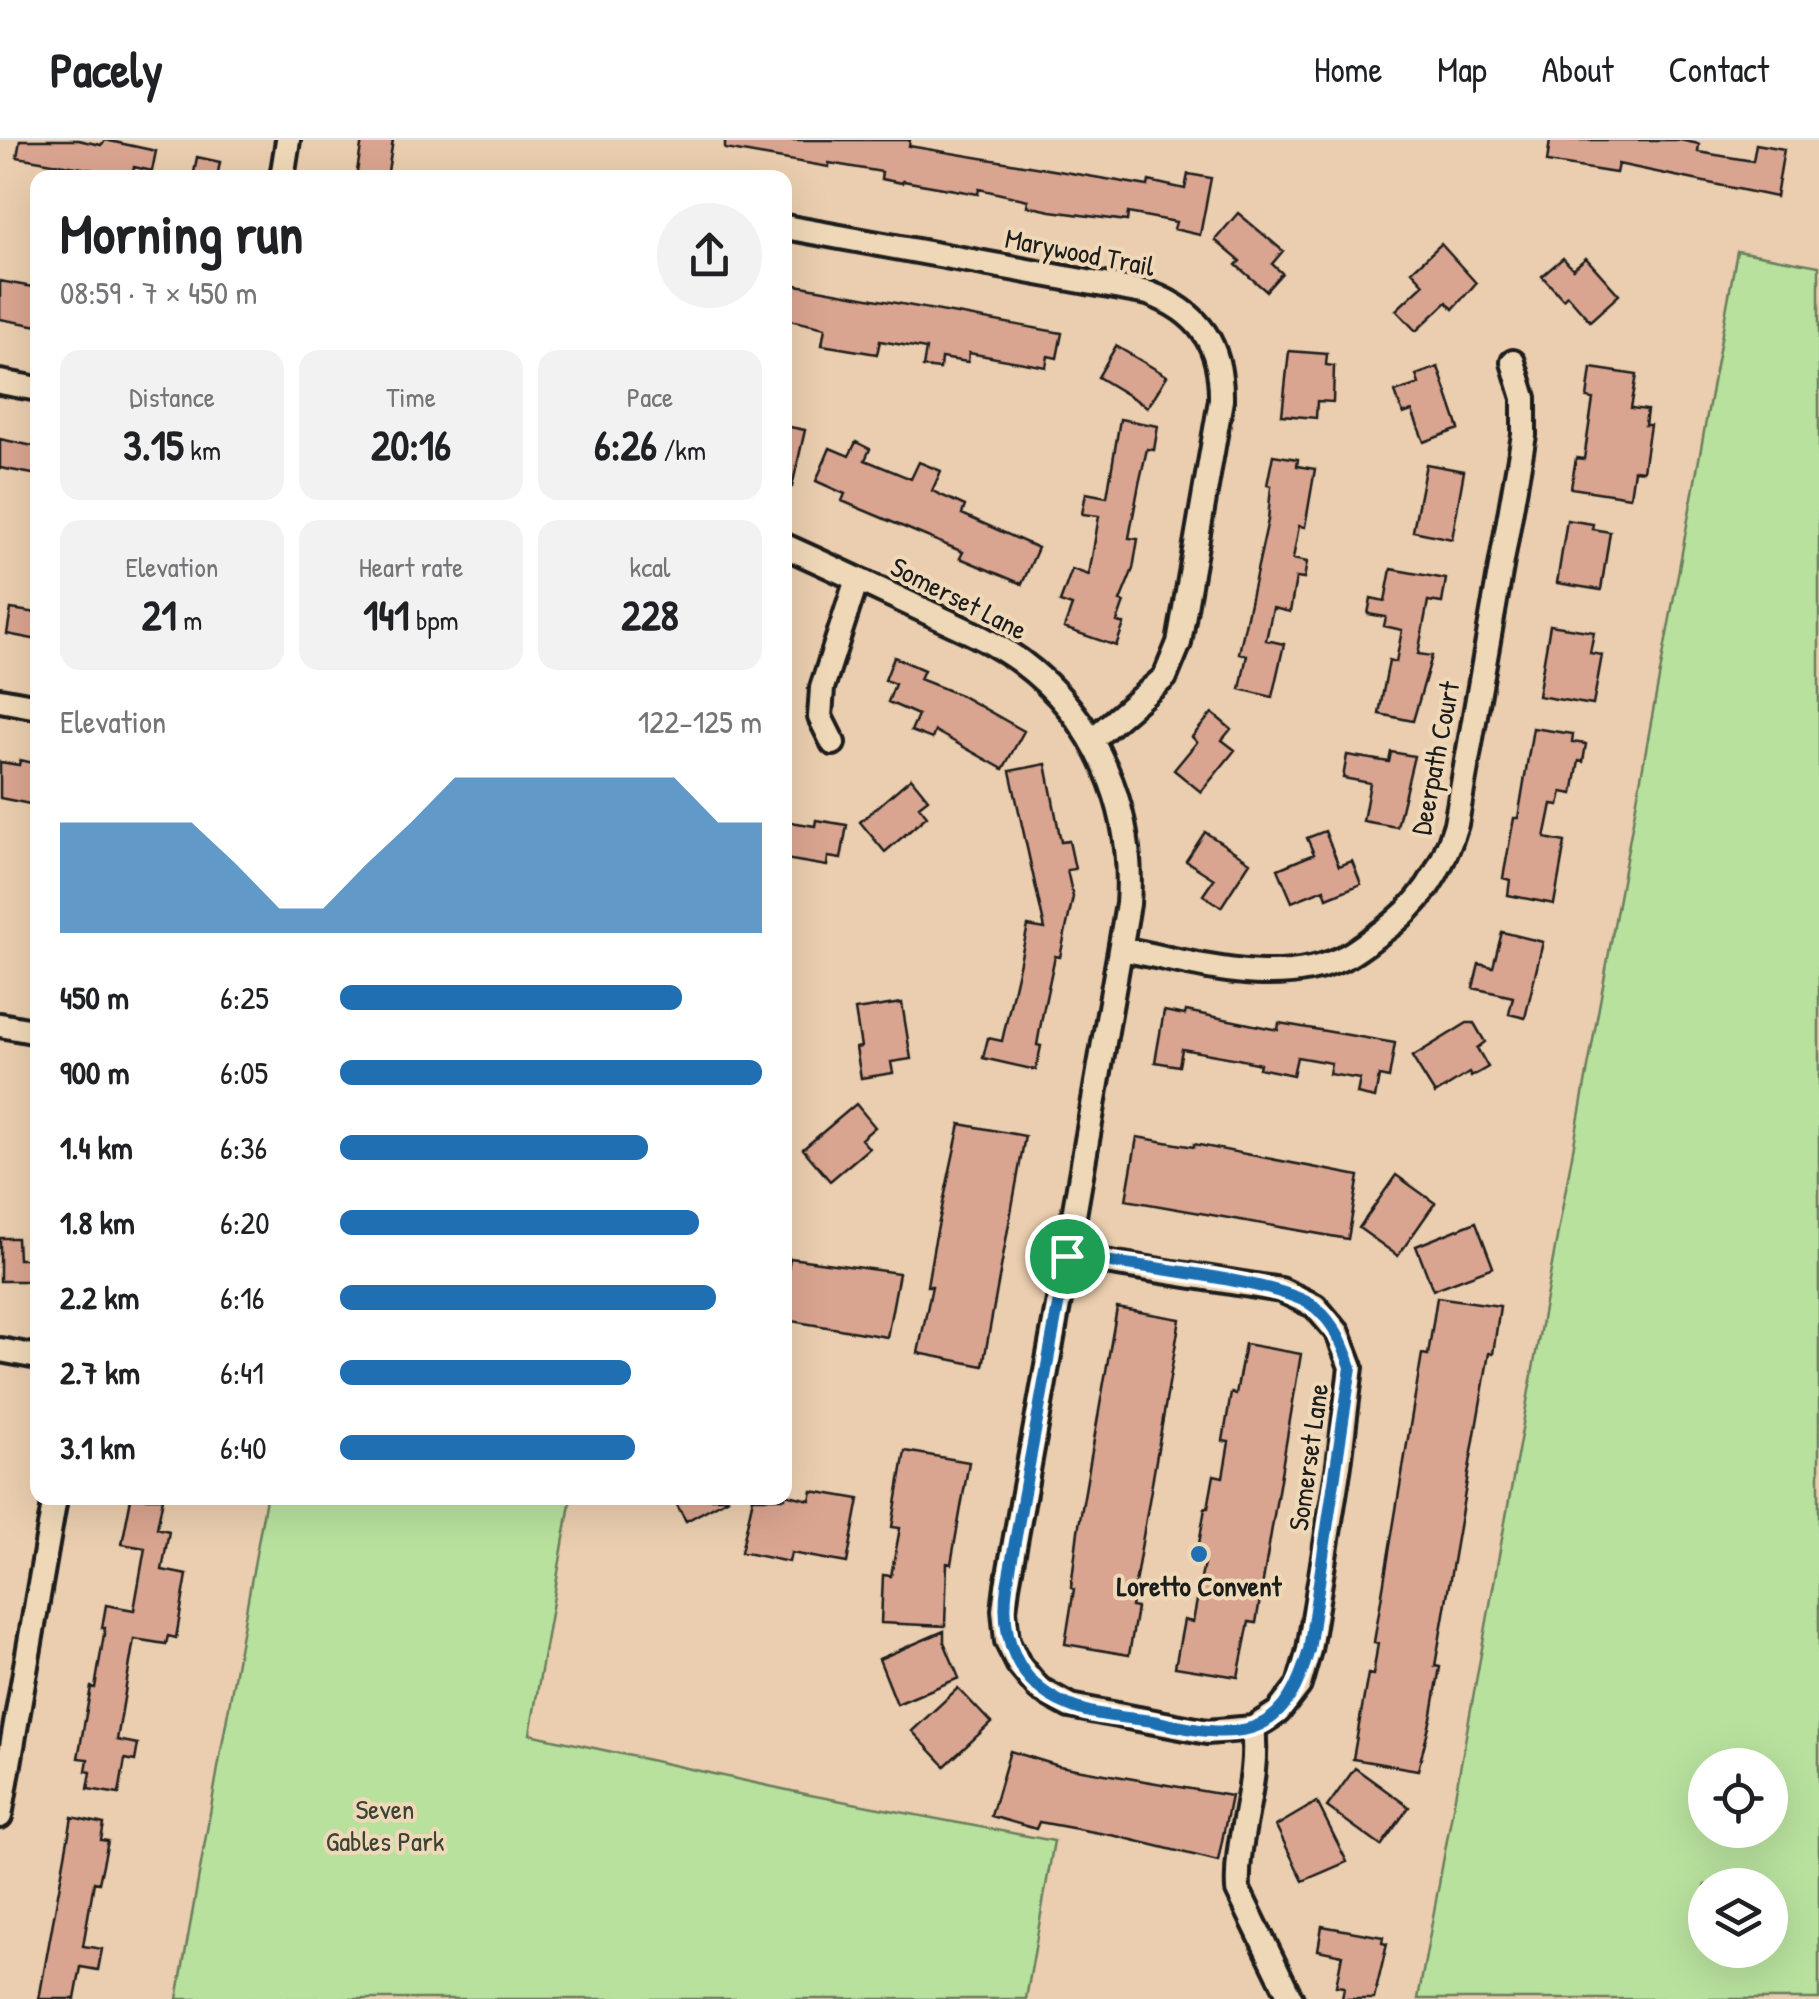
<!DOCTYPE html>
<meta charset="utf-8">
<style>
:root{--surface:#fff;--page:#f2f2f2;--text:#202124;--muted:#757577;--line:#e0e0e0;--accent:#1f6fb2}
body{margin:0;font-family:"Patrick Hand",sans-serif;background:var(--page);color:var(--text);height:100vh;display:flex;flex-direction:column;font-size:38px;white-space:nowrap}
*{box-sizing:border-box;margin:0}
p{font-size:32px;color:var(--muted)}
.icon{flex:none;width:55px;height:55px;fill:none;stroke:currentColor;stroke-width:2;stroke-linecap:round;stroke-linejoin:round}
.map{position:relative;flex:1;overflow:hidden}
.panel{position:absolute;left:30px;top:30px;width:762px;height:1335px;display:flex;flex-direction:column;background:var(--surface);border-radius:20px;box-shadow:0 10px 40px #0002}
.panel>*{flex:none}
.buttons{position:absolute;left:1688px;top:1608px;display:grid;gap:20px}
.buttons a{display:grid;place-items:center;width:100px;height:100px;border-radius:50%;background:var(--surface);box-shadow:0 10px 40px #0002;font-size:50px}
.pin{position:absolute;display:grid;place-items:center;width:85px;height:85px;color:#fff;margin:-42px;border:5px solid #fff;border-radius:50%;box-shadow:0 2px 10px #0007}
.round{display:grid;place-items:center;flex:none;width:105px;height:105px;border-radius:52px;background:var(--page)}
.overview{display:flex;align-items:center;justify-content:space-between;height:170px;padding:0 30px}
h1{font-size:55px;font-weight:700;line-height:75px}
.metrics{display:grid;grid-template-columns:repeat(3,1fr);gap:15px;height:170px;padding:10px 30px}
.metrics div{display:grid;align-content:center;border-radius:20px;background:var(--page);text-align:center}
.metrics b{font-size:42px;font-weight:700}
.metrics small{font-size:28px;font-weight:400}
.metrics p{font-size:28px}
.chart{height:280px;padding:20px 30px}
.chart p{display:flex;justify-content:space-between}
.chart svg{width:100%;height:180px;margin-top:10px;fill:var(--accent);opacity:.7}
ul{padding:0 30px;list-style:none;font-size:32px}
li{display:grid;grid-template-columns:160px 120px 1fr;align-items:center;height:75px}
li i{height:25px;border-radius:12px;background:var(--accent)}
header{display:flex;align-items:center;gap:60px;box-sizing:border-box;height:140px;padding:0 50px;background:var(--surface);border-bottom:2px solid var(--line)}
header strong{font-size:48px}
nav{display:flex;gap:55px;margin-inline-start:auto;font-size:35px}
.map>svg:first-child{display:block}
.green{fill:#b8e19e;stroke:#6a7e5d;stroke-width:2.5;fill-rule:evenodd}
.building{fill:#daa590;stroke:#1c1c1c;stroke-width:2.5}
.lines{fill:none;stroke-linecap:round;stroke-linejoin:round}
.minor-casing{stroke:#1c1c1c;stroke-width:30}
.minor{stroke:#efd8b7;stroke-width:22}
.route-casing{stroke:#fff;stroke-width:20}
.route{stroke:#1f6fb2;stroke-width:12}
.poi-dot{fill:#1f6fb2;stroke:#efd8b7;stroke-width:4}
.labels{text-anchor:middle;stroke-width:8;stroke-linejoin:round;paint-order:stroke}
.street-label{font-size:28px;fill:#1c1c1c;stroke:#efd8b7}
.poi-label{font-size:28px;font-weight:bold;fill:#1c1c1c;stroke:#efd8b7}
.park-label{font-size:28px;fill:#3b4336;stroke:#efd8b7}
</style>
<header>
<strong>Pacely</strong>
<nav><a>Home</a><a>Map</a><a>About</a><a>Contact</a></nav>
</header>
<div class="map">
<svg width="1819" height="1859" viewBox="0 0 1819 1859">
<rect width="100%" height="100%" fill="#ebceaf"/>
<filter id="ink" filterUnits="userSpaceOnUse"><feTurbulence type="fractalNoise" baseFrequency=".01" numOctaves="2"/><feDisplacementMap in="SourceGraphic" scale="20" xChannelSelector="R" yChannelSelector="G"/><feConvolveMatrix kernelMatrix="1 2 1 2 8 2 1 2 1" color-interpolation-filters="sRGB"/></filter>
<g filter="url(#ink)">
<!-- green -->
<path class="green" d="M1737 111 1819 126V1859H1418ZM1705 1625H1770V1690H1705ZM1705 1745H1770V1810H1705Z
M266 1358H571L530 1594 810 1655 1054 1701 1026 1859H177Z"/>
<!-- building -->
<path class="building" d="M20 0H78L101 5 105 0 156 11 152 31 134 27 132 38H112V33L17 17Z
M362 0H393L387 38H356Z
M725 0H910L909 6 1148 46 1149 41 1185 49 1188 34 1211 38 1200 95 1174 89 1176 82 1128 73 1127 81 1051 71 1027 66 1028 60 979 49 978 54 903 41 902 43 881 39 882 32 829 23V27L725 9Z
M1550 0H1680L1699 4 1698 12 1753 21 1756 4 1784 9 1776 57 1618 24 1616 33 1547 22Z
M197 17 220 22 217 38H193Z
M1238 73 1283 111 1272 124 1282 133 1266 151 1236 125 1240 121 1215 100Z
M1441 104 1476 143 1453 169 1447 162 1416 191 1396 170 1424 144 1412 131Z
M1563 118 1573 129 1586 118 1619 155 1590 181 1567 155 1563 159 1542 136Z
M0 141 38 148V186L0 179Z
M785 143 1062 193 1057 218 1048 216 1046 227 969 213 968 222 941 218 940 229 923 227 926 209 880 201 877 214 822 205 825 188 785 179Z
M1116 206 1167 236 1148 267 1098 237Z
M1289 211 1327 214 1326 225 1334 226 1333 262 1317 261 1316 278 1282 275Z
M1438 227 1459 289 1424 302 1412 271 1403 274 1395 252 1419 244 1416 235Z
M1591 228 1637 235 1631 268 1647 270 1645 285H1650L1643 331 1634 330 1630 357 1571 348 1576 318 1584 319 1593 259 1587 258Z
M1120 279 1158 286 1154 310 1147 309 1139 344 1129 398 1138 399 1133 429 1120 461 1124 462 1117 482 1124 484 1116 506 1064 488 1072 466 1060 462 1072 429 1089 435 1099 376 1082 374 1086 353 1107 357Z
M785 286 805 290 792 347H785Z
M0 299 38 307V335L0 328Z
M856 302 870 309 865 320 911 339 919 322 941 331 932 351 965 366 962 374 1038 408 1022 444 960 418 963 412 842 361 845 354 816 341 830 308 849 316Z
M1273 315 1298 319 1297 326 1315 329 1305 387 1299 386 1293 419 1307 422 1304 439 1296 438 1290 472 1273 468 1266 500 1284 504 1272 557 1240 549 1247 515 1239 513 1268 380 1271 346 1267 345Z
M1426 324 1464 331 1452 399 1413 391Z
M1567 380 1593 384 1592 389 1610 392 1601 450 1557 443Z
M1391 429 1446 439 1442 463 1428 461 1418 514 1432 516 1413 581 1379 574 1389 520 1396 522 1402 490 1384 486 1386 477 1368 474 1371 458 1385 461Z
M11 469 38 473V500L7 494Z
M1550 485 1594 492 1590 513 1602 515 1593 565 1538 556Z
M894 517 924 530 920 539 960 555 1024 591 1003 629 935 591 932 599 911 591 918 575 888 562 895 544 885 540Z
M1212 573 1231 589 1222 600 1235 610 1201 652 1174 630 1197 602 1192 597Z
M1533 588 1573 594 1572 602 1586 604 1583 622 1579 621 1573 654 1562 652 1559 665 1552 664 1545 698 1565 702 1554 764 1508 755 1510 740 1503 738 1514 678H1518Z
M1391 612 1414 616 1397 687 1363 681 1370 643 1343 638 1347 615 1389 622Z
M20 620 38 624 35 665 0 658V622L19 625Z
M1046 624 1061 702 1069 701 1075 729 1067 730 1073 757 1060 817 1055 816 1043 872 1037 905 1041 906 1036 930 983 918 988 898 1002 901 1028 786 1045 789 1010 631Z
M911 638 928 659 919 666 927 676 885 712 860 682Z
M816 680 847 685 841 719 828 717 827 726 785 719V681L815 686Z
M1325 691 1339 726 1352 721 1361 744 1327 758 1324 749 1292 762 1278 729 1314 714 1307 698Z
M1205 692 1250 722 1221 767 1203 755 1214 739 1186 721Z
M1502 792 1543 802 1525 878 1509 874 1513 857 1473 848 1479 824 1493 827Z
M902 863 911 919 891 922 893 933 861 938 856 908 861 907 855 870Z
M1164 871 1185 875 1186 871 1278 890 1279 883 1395 903 1389 938 1379 936 1375 958 1357 954 1360 939 1329 934 1331 923 1297 917 1293 935 1259 928 1260 924 1238 919 1182 909 1179 926 1155 922Z
M1467 883H1474L1485 902 1477 908 1488 927 1471 937 1469 933 1435 954 1412 917Z
M856 964 875 987 861 999 869 1008 830 1041 803 1009Z
M960 984 1025 996 983 1226 918 1213 932 1146H927L934 1105Z
M1137 997 1194 1007V1004L1359 1036 1348 1099 1126 1060Z
M1396 1035 1435 1063 1398 1116 1359 1088Z
M1476 1082 1493 1127 1433 1150 1416 1106Z
M0 1098H17L18 1119H28V1141H0Z
M790 1118 899 1133 887 1197 785 1180V1147Z
M1437 1157 1500 1166 1493 1214 1489 1213 1435 1526 1440 1527 1432 1574 1418 1630 1353 1619 1368 1534 1373 1535 1378 1503 1374 1502 1422 1214 1428 1215Z
M1117 1168 1180 1179 1131 1467 1137 1468 1129 1515 1065 1504 1074 1449 1071 1448 1078 1391Z
M1245 1204 1301 1214 1256 1483 1249 1482 1238 1537 1175 1527 1184 1480 1193 1482 1205 1417 1197 1416 1205 1368H1208L1214 1335 1223 1337 1229 1302 1223 1301 1231 1253 1236 1254Z
M905 1311 969 1322 951 1424 947 1423 945 1486 881 1483 883 1435 891 1436 900 1388 892 1387Z
M812 1351 859 1359 847 1423 791 1413 789 1422 741 1412 753 1358H785V1354L810 1360Z
M131 1358H163L157 1388 169 1391 162 1430 187 1435 176 1498 168 1496 166 1504 134 1499 117 1600 138 1604 135 1621 125 1619 119 1654 88 1649 91 1632 86 1631 88 1619 78 1618 91 1547 95 1548 105 1488H102L106 1465 134 1470 145 1408 122 1404Z
M673 1358H729L686 1381Z
M944 1491V1502L959 1538 897 1564 879 1519Z
M958 1548 991 1583 945 1626 912 1591Z
M1010 1611 1059 1626 1231 1656 1218 1721 1116 1696 1039 1682 1036 1689 991 1676Z
M1355 1628 1409 1667 1381 1706 1327 1667Z
M1317 1662 1347 1722 1303 1741 1276 1686Z
M72 1677 104 1684 101 1700 108 1701 99 1743 94 1742 83 1806 102 1809 98 1830 81 1827 75 1859H39Z
M1322 1786 1383 1797 1382 1803 1387 1804 1374 1859H1342L1344 1847 1336 1846 1342 1815 1318 1810Z"/>
<g class="lines">
<!-- minor casing -->
<g class="minor-casing">
<path id="minor" d="M282 38 288 0
M785 87 1148 153C1200 172 1222 205 1221 260L1179 503 1165 537 1093 599
M0 242 38 249
M785 406C832 427 878 449 925 471 957 486 991 500 1020 521 1097 578 1135 669 1128 764L1067 1116 1281 1150 1315 1166 1338 1193 1351 1227 1339 1325 1309 1510 1299 1545 1278 1572 1253 1588 1207 1592 1070 1566 1039 1549 1019 1525 1007 1501 1004 1470 1007 1446 1067 1116
M0 560 38 567
M833 603 820 577 822 548 857 439
M1121 809C1192 822 1278 852 1347 816 1358 810 1369 801 1379 794 1420 766 1442 731 1456 684L1524 295V258L1513 222
M0 885 38 892
M0 1210 38 1217
M1253 1588C1260 1643 1235 1695 1238 1750L1291 1859
M0 1676 55 1358"/>
</g>
<!-- minor -->
<use href="#minor" class="minor"/>
</g>
</g>
<g class="lines" filter="url(#ink)">
<!-- route casing -->
<g class="route-casing">
<path id="route" d="M1067 1116C1118 1124 1284 1140 1316 1168 1335 1184 1343 1205 1351 1227L1309 1510C1300 1541 1286 1578 1251 1588 1219 1597 1184 1587 1152 1581 1125 1577 1093 1576 1068 1565 1016 1544 1000 1497 1007 1446Z"/>
</g>
<!-- route -->
<use href="#route" class="route"/>
</g>
<!-- markers -->
<circle class="poi-dot" cx="1199" cy="1414" r="10"/>
<g class="labels">
<!-- street labels -->
<g class="street-label">
<text transform="translate(1080 112) rotate(11)" y="10">Marywood Trail</text>
<text transform="translate(959 458) rotate(27)" y="10">Somerset Lane</text>
<text transform="translate(1435 618) rotate(-79)" y="10">Deerpath Court</text>
<text transform="translate(1308 1317) rotate(-82)" y="10">Somerset Lane</text>
</g>
<!-- poi labels -->
<g class="poi-label">
<text x="1199" y="1456">Loretto Convent</text>
</g>
<!-- park labels -->
<g class="park-label">
<text x="385" y="1679">Seven<tspan x="385" dy="32">Gables Park</tspan></text>
</g>
</g>
</svg>
<div class="buttons">
<a><svg class="icon" aria-label="locate" viewBox="0 0 24 24"><circle cx="12" cy="12" r="6"/><path d="M12 2v4M12 18v4M2 12h4M18 12h4"/></svg></a>
<a><svg class="icon" aria-label="layers" viewBox="0 0 24 24"><path d="M12 4l9 5-9 5-9-5zM3 14l9 5 9-5"/></svg></a>
</div>
<div class="pin" style="left:1067px;top:1116px;background:#1e9e55"><svg class="icon" aria-label="arrive" viewBox="0 0 24 24"><path d="M6 21V4h12l-3 4 3 4H6"/></svg></div>
<section class="panel">
<div class="overview"><div><h1>Morning run</h1><p>08:59 · 7 × 450 m</p></div><a class="round"><svg class="icon" aria-label="share" viewBox="0 0 24 24"><path d="M12 15V3M7 8l5-5 5 5M5 13v7h14v-7"/></svg></a></div>
<div class="metrics">
<div><p>Distance</p><b>3.15<small> km</small></b></div>
<div><p>Time</p><b>20:16</b></div>
<div><p>Pace</p><b>6:26<small> /km</small></b></div>
</div>
<div class="metrics">
<div><p>Elevation</p><b>21<small> m</small></b></div>
<div><p>Heart rate</p><b>141<small> bpm</small></b></div>
<div><p>kcal</p><b>228</b></div>
</div>
<div class="chart"><p><span>Elevation</span>122–125 m</p>
<svg viewBox="0 0 160 44" preserveAspectRatio="none"><path d="M0 44V17L10 17L20 17L30 17L40 27L50 38L60 38L70 27L80 17L90 6L100 6L110 6L120 6L130 6L140 6L150 17L160 17V44z"/></svg>
</div>
<ul>
<li><b>450 m</b>6:25<i style="width:81%"></i></li>
<li><b>900 m</b>6:05<i style="width:100%"></i></li>
<li><b>1.4 km</b>6:36<i style="width:73%"></i></li>
<li><b>1.8 km</b>6:20<i style="width:85%"></i></li>
<li><b>2.2 km</b>6:16<i style="width:89%"></i></li>
<li><b>2.7 km</b>6:41<i style="width:69%"></i></li>
<li><b>3.1 km</b>6:40<i style="width:70%"></i></li>
</ul>
</section>
</div>
